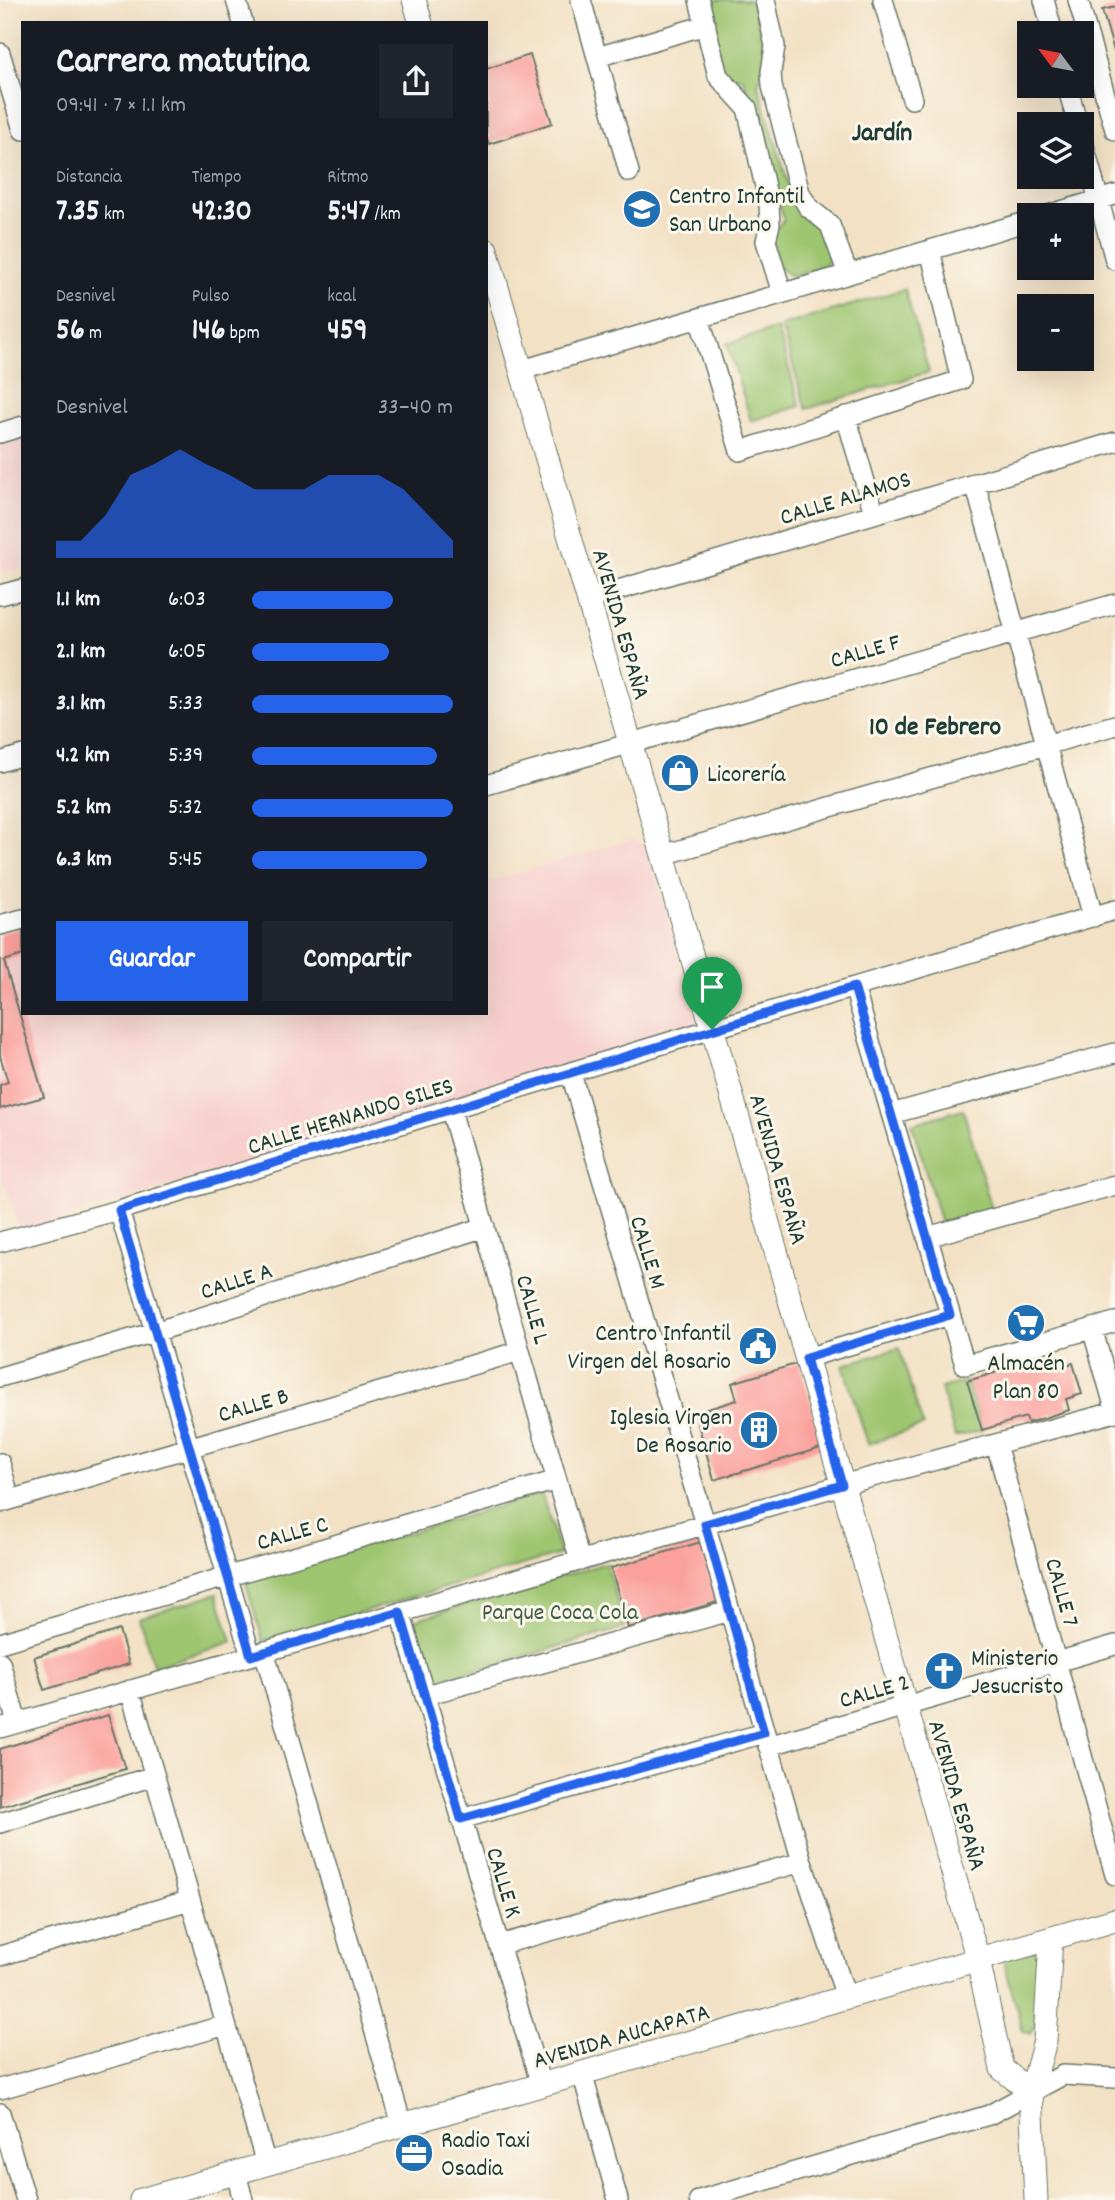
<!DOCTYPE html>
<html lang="es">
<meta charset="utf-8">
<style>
:root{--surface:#171b24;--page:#20242c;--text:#f1f3f6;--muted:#9ea1a6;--accent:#2563eb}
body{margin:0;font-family:Dekko,sans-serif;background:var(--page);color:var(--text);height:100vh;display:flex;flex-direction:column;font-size:26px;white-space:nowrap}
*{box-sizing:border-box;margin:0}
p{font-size:23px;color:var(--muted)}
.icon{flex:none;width:38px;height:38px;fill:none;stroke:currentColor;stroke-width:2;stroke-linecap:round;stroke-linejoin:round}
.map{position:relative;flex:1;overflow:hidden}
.drawer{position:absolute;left:21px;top:21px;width:467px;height:994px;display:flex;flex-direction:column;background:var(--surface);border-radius:0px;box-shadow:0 7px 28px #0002}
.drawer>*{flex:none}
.needle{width:46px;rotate:302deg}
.tools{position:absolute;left:1017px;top:21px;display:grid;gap:14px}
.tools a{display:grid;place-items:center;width:77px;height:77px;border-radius:0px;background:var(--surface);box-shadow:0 7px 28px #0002;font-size:35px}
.pin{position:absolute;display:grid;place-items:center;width:60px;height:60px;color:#fff;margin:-72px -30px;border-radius:50% 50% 50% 0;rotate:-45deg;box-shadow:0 0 7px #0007}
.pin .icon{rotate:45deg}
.round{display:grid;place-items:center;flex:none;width:74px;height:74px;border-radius:0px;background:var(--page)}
.overview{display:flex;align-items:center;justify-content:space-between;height:119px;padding:0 35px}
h1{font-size:38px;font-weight:700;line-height:52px}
.figures{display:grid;grid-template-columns:repeat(3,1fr);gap:10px;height:119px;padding:7px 35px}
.figures div{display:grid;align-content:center}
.figures b{font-size:30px;font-weight:700}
.figures small{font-size:19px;font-weight:400}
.figures p{font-size:19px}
.chart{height:196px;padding:14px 35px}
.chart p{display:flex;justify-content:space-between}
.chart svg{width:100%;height:126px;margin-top:7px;fill:var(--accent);opacity:.7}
.cta{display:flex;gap:14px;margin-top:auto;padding:14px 35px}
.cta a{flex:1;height:80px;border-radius:0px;background:var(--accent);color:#fff;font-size:28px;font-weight:700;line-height:80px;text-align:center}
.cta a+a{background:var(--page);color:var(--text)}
ul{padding:0 35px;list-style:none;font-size:23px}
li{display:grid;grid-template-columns:112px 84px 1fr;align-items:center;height:52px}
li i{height:18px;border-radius:9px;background:var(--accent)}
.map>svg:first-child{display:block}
.built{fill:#f7d0cd}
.green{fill:#9ec570;stroke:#5e8152;stroke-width:2}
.building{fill:#fba09c}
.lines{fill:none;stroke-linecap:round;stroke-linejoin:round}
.minor-casing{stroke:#697667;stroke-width:22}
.tertiary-casing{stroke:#697667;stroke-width:25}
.minor{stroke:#fff;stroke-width:19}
.tertiary{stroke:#fff;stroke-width:23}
.route-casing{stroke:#fff;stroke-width:14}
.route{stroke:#2563eb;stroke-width:9}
.labels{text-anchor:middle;stroke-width:6;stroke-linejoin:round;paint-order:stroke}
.poi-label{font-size:24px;fill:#1f3d34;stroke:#fbf7ec;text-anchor:start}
.street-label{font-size:24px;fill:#1f3d34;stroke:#fbf7ec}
.park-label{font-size:24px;fill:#3f5f43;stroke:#fbf7ec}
.neighbourhood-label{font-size:26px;font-weight:bold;fill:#1f3d34;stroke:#fbf7ec}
</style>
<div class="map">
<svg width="1115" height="2200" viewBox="0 0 1115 2200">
<rect width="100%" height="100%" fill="#fbf7ec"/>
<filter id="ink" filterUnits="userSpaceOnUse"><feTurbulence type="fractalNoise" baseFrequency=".0143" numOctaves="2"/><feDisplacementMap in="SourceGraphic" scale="14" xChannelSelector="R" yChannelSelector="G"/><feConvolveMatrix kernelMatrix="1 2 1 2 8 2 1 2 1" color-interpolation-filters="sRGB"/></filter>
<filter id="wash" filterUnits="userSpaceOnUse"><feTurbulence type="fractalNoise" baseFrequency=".00686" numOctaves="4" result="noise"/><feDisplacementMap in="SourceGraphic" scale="28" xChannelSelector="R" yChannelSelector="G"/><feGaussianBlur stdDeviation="1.57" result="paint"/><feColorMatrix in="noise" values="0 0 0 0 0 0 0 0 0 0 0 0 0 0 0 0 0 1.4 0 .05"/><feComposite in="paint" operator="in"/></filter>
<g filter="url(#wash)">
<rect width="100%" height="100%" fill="#f3e1c5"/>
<!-- built -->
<path class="built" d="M23 440V568L3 571 0 568V447Z
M634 839 647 846 697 1022 694 1029 26 1229 17 1223 0 1170V933L23 927V1013H486L487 882Z"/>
<!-- green -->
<path class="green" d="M701 0H751L768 56 758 84 795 206 819 220 831 254 826 265 793 277 779 268 769 235 784 220 743 78H724Z
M905 289 929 372 806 409 781 326Z
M777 328 800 406 751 421 727 344Z
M963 1109 992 1209 941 1224 912 1124Z
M899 1348 923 1426 868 1444 843 1365Z
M967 1381 982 1430 955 1437 941 1388Z
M542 1494 560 1554 263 1641 245 1580Z
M606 1563 625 1628 433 1682 426 1680 404 1623Z
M217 1593 232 1642 154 1667 139 1618Z
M1040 1949 1035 2025 1030 2034 1023 2031 1022 2028 1003 1958Z"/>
<g id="blocks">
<!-- building -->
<path class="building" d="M1115 7V51H1114L1102 10Z
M530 55 552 123 489 144 486 136V69Z
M23 927V955L4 961 44 1097 0 1109V1085L8 1082 0 1056V933Z
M1052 1356 1056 1368 1073 1363 1082 1394 1066 1399 1069 1410 1028 1423 1026 1417 982 1430 967 1381Z
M799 1363 824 1447 714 1480 695 1413 737 1400 732 1383Z
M701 1542 718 1602 628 1628 611 1568Z
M119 1630 129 1664 44 1690 34 1657Z
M108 1715 125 1769 0 1807V1749Z"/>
</g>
</g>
<g filter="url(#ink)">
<use href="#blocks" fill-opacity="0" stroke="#697667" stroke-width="2"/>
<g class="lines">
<!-- minor casing -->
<g class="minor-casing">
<path id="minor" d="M236 0 243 23
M581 0 629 172
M699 0 718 76 747 108 769 204 770 224 766 241 782 293
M765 0 775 46 771 72 772 86 800 193 808 207 830 225 848 274
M883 0 912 99
M1044 0 1053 33
M1078 0 1115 130
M0 53 23 130
M597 57 706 25
M1067 86 1078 124
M1082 138 1115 260
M1047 215 1115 195
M699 318 740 451 961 380 930 250
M522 370 1029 221
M846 416 874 513
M0 433 23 426
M975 483 1093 917
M0 595 23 589
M588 599 1115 442
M0 762 23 755
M486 785 1115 604
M663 855 1115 725
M0 925 23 919
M854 987 965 1365 1115 1322
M571 1074 705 1524 802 1862 846 1997
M451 1110 580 1561
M891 1114 1115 1053
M119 1210 251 1656
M927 1237 1115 1185
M0 1242 119 1210 712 1029 1115 910
M1092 1328 1115 1409
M806 1358 950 1315
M0 1377 155 1332 485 1227
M996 1444 1115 1875
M0 1463 10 1500
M0 1503 520 1351
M400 1612 541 2085
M0 1643 557 1480
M264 1651 402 2125
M0 1662 17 1723
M130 1690 266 2164
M426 1695 730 1611
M0 1728 842 1485 1115 1412
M768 1746 1115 1645
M461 1819 764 1733
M0 1823 154 1776
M499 1945 802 1862
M0 1956 190 1900
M582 2073 618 2200
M0 2089 226 2025
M0 2113 26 2200
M236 2173 243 2200
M699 2200 989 2115 1063 2075 1115 2078"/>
</g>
<!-- tertiary casing -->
<g class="tertiary-casing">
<path id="tertiary" d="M414 0 421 23
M486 250 663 855 978 1960 1002 2069 1031 2092
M141 2200 1115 1920
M1036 2200 1031 2092 1045 2041 1051 1939"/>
</g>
<!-- minor -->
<use href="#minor" class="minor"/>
<!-- tertiary -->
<use href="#tertiary" class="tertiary"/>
</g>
</g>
<g class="lines" filter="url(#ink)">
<!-- route casing -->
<g class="route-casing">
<path id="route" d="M854 987 950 1315 806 1358 842 1485 705 1524 764 1733 461 1819 400 1612 251 1656 119 1210Z"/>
</g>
<!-- route -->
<use href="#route" class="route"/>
</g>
<!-- icons -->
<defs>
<g id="school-disc" transform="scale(2.0125)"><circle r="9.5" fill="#1f6fb2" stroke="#fbf7ec"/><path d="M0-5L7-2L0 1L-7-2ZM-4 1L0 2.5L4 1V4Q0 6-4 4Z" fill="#fff"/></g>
<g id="shop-disc" transform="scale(2.0125)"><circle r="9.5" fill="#1f6fb2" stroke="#fbf7ec"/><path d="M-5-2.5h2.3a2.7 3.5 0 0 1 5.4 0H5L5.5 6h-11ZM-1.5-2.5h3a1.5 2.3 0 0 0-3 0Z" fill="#fff"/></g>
<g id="supermarket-disc" transform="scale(2.0125)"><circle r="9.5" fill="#1f6fb2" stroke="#fbf7ec"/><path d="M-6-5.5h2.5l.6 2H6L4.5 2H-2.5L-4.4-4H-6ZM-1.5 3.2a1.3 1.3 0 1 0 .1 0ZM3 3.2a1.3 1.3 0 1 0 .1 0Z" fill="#fff"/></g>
<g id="civic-disc" transform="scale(2.0125)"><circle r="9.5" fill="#1f6fb2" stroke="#fbf7ec"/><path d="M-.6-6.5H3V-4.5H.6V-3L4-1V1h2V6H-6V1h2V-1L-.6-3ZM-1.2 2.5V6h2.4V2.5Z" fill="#fff"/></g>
<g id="building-disc" transform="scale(2.0125)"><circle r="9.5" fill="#1f6fb2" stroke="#fbf7ec"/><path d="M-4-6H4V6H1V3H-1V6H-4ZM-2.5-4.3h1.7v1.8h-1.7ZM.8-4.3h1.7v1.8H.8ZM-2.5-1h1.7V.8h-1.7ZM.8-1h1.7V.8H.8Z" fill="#fff"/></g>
<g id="church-disc" transform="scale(2.0125)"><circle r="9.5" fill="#1f6fb2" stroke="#fbf7ec"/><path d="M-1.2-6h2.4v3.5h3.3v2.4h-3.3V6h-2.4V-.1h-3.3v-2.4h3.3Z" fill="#fff"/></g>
<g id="office-disc" transform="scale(2.0125)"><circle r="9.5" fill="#1f6fb2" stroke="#fbf7ec"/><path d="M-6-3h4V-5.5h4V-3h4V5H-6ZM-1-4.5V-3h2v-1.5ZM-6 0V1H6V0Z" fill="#fff"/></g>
</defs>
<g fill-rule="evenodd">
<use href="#school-disc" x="642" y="209"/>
<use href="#shop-disc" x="680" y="773"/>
<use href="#supermarket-disc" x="1026" y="1323"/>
<use href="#civic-disc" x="758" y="1346"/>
<use href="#building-disc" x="759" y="1430"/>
<use href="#church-disc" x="944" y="1671"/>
<use href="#office-disc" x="414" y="2153"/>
</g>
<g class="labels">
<!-- poi labels -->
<g class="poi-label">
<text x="669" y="203">Centro Infantil<tspan x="669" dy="28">San Urbano</tspan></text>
<text x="707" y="781">Licorería</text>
<text x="731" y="1340" text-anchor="end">Centro Infantil<tspan x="731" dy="28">Virgen del Rosario</tspan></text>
<text x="1026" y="1370" text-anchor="middle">Almacén<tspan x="1026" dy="28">Plan 80</tspan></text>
<text x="732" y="1424" text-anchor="end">Iglesia Virgen<tspan x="732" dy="28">De Rosario</tspan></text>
<text x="971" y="1665">Ministerio<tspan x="971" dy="28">Jesucristo</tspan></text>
<text x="441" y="2147">Radio Taxi<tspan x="441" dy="28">Osadia</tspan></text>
</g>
<!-- street labels -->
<g class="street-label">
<text transform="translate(845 497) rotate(-17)" y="8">CALLE ALAMOS</text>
<text transform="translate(622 624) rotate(74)" y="8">AVENIDA ESPAÑA</text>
<text transform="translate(865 650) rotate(-16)" y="8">CALLE F</text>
<text transform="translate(350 1115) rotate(-17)" y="8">CALLE HERNANDO SILES</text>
<text transform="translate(779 1169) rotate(74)" y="8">AVENIDA ESPAÑA</text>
<text transform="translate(649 1252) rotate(73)" y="8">CALLE M</text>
<text transform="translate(236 1280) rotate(-18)" y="8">CALLE A</text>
<text transform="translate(534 1309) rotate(74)" y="8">CALLE L</text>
<text transform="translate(253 1404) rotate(-16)" y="8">CALLE B</text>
<text transform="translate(292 1532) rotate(-16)" y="8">CALLE C</text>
<text transform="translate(1063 1592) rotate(74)" y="8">CALLE 7</text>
<text transform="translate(874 1690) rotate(-16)" y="8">CALLE 2</text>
<text transform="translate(958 1795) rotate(74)" y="8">AVENIDA ESPAÑA</text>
<text transform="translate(505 1882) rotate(73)" y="8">CALLE K</text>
<text transform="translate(621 2035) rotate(-16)" y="8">AVENIDA AUCAPATA</text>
</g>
<!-- park labels -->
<g class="park-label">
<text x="560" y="1619">Parque Coca Cola</text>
</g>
<!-- neighbourhood labels -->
<g class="neighbourhood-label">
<text x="882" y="140">Jardín</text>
<text x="935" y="734">10 de Febrero</text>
</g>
</g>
</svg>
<div class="tools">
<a><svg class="needle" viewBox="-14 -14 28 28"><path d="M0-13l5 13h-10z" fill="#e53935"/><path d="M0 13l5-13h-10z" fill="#9ea1a6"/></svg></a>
<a><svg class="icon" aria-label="layers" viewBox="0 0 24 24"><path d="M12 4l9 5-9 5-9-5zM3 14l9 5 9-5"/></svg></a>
<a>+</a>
<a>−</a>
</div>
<div class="pin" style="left:712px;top:1029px;background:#1e9e55"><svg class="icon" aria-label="arrive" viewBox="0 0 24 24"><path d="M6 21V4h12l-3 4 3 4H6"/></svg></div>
<section class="drawer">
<div class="overview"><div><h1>Carrera matutina</h1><p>09:41 · 7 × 1.1 km</p></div><a class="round"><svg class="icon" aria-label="share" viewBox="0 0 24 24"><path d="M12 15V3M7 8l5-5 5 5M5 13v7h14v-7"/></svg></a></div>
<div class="figures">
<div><p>Distancia</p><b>7.35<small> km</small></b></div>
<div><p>Tiempo</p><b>42:30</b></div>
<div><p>Ritmo</p><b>5:47<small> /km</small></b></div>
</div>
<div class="figures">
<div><p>Desnivel</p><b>56<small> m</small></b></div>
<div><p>Pulso</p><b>146<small> bpm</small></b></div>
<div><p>kcal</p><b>459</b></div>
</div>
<div class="chart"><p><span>Desnivel</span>33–40 m</p>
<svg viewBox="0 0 160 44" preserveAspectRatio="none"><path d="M0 44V38L10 38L20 29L30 15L40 11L50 6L60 11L70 15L80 20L90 20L100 20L110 15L120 15L130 15L140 20L150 29L160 38V44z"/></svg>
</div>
<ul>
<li><b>1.1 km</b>6:03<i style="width:70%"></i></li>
<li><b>2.1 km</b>6:05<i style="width:68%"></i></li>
<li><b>3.1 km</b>5:33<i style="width:100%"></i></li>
<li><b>4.2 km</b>5:39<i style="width:92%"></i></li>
<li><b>5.2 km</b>5:32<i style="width:100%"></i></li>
<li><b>6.3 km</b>5:45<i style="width:87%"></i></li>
</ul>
<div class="cta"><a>Guardar</a><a>Compartir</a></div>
</section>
</div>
